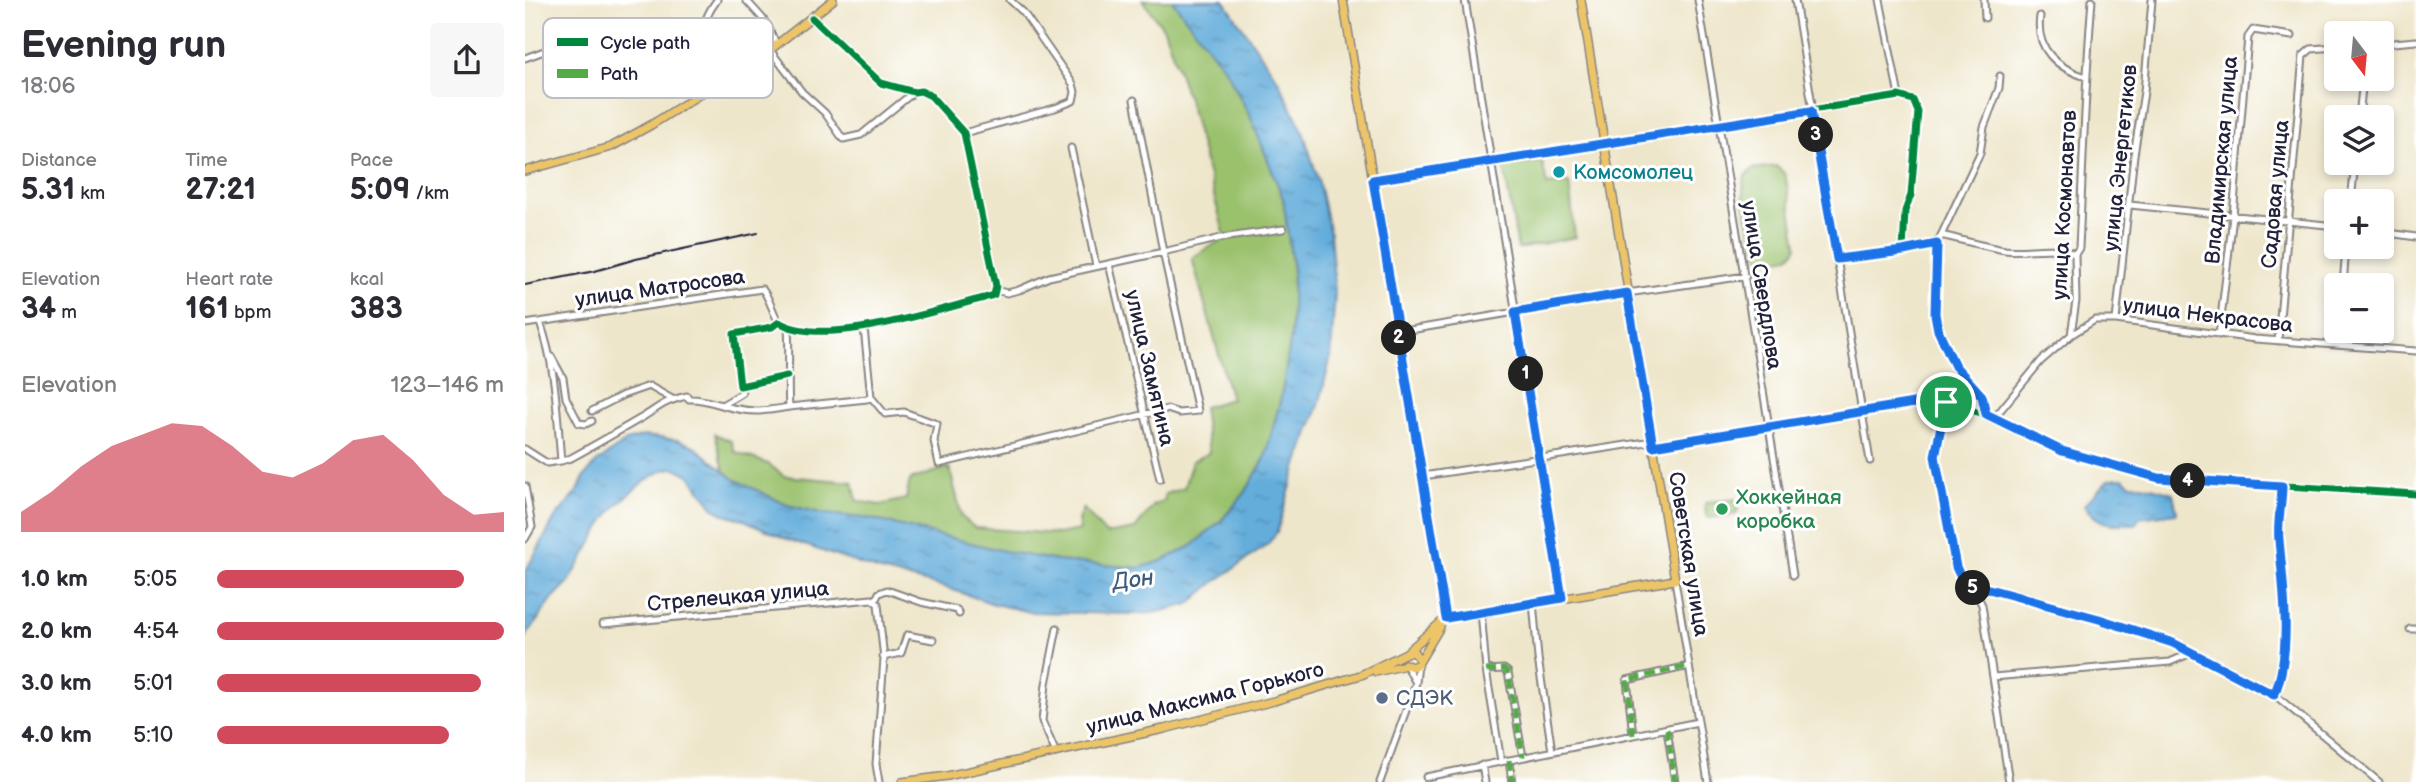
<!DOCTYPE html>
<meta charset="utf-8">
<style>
:root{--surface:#fff;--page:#f7f7f7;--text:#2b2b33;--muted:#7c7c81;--accent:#d1495b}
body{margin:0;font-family:"Balsamiq Sans",sans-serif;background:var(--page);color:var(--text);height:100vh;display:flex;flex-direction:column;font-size:26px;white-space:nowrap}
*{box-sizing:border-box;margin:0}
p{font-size:23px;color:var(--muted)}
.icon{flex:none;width:38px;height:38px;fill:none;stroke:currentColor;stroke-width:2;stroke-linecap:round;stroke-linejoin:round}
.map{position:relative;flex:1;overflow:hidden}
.panel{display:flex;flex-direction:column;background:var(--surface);width:525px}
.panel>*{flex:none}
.needle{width:46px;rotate:164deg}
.fabs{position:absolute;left:1799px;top:21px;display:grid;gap:14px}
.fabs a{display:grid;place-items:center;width:70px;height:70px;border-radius:7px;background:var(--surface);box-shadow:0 4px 10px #0003;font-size:35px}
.pin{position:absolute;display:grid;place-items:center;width:60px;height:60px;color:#fff;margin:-30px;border:4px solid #fff;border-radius:50%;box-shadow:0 2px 7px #0007}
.km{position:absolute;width:35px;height:35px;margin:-18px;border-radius:50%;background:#222;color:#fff;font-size:19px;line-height:35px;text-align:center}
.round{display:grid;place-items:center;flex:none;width:74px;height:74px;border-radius:7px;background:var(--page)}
.overview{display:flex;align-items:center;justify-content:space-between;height:119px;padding:0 21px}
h1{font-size:38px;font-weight:600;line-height:52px}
.figures{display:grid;grid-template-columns:repeat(3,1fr);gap:10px;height:119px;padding:7px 21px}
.figures div{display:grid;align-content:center}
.figures b{font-size:30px;font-weight:600}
.figures small{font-size:19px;font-weight:400}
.figures p{font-size:19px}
.chart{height:196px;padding:14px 21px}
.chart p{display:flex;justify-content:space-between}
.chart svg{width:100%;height:126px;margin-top:7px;fill:var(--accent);opacity:.7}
ul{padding:0 21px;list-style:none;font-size:23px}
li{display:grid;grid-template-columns:112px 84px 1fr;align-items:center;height:52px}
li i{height:18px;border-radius:9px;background:var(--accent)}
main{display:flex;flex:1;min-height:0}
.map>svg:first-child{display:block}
.green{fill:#9ac16c;stroke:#5e7254;stroke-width:2}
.water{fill:url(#water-ripples);stroke:#43688b;stroke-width:2}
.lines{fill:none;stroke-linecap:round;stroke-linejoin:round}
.minor-casing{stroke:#888482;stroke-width:9}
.major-casing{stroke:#888482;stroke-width:10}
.minor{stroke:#fff;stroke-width:5}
.major{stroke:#edc569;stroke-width:7}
.rail{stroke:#22223b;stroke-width:2}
.quiet{stroke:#53aa46;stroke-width:5;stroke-dasharray:10 5;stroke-linecap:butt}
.cycleway-casing{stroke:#fff;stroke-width:11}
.cycleway{stroke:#00873e;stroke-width:7}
.route-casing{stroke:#fff;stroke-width:14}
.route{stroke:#1a73e8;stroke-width:9}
.culture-dot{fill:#0f9aa8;stroke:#fff;stroke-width:2.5}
.leisure-dot{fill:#2e9e5b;stroke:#fff;stroke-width:2.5}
.service-dot{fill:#5c6f8a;stroke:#fff;stroke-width:2.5}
.labels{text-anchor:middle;stroke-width:6;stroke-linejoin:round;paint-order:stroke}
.street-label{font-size:21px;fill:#22223b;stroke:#fff}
.culture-label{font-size:21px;fill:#0d838f;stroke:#fff;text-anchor:start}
.leisure-label{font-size:21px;fill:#27864d;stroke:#fff;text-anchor:start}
.service-label{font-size:21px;fill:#4e5e75;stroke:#fff;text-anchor:start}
.water-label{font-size:23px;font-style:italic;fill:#3c5a7b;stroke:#fff}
.key{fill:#fff;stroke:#bdbdc4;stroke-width:2}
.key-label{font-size:19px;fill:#22223b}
</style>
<main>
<section class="panel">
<div class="overview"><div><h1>Evening run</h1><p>18:06</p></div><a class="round"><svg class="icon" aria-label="share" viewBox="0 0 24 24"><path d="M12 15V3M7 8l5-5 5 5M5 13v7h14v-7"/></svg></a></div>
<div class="figures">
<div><p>Distance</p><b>5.31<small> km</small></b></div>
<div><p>Time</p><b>27:21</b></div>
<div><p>Pace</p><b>5:09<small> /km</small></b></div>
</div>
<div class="figures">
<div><p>Elevation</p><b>34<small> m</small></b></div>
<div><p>Heart rate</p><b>161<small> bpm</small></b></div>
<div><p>kcal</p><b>383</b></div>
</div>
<div class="chart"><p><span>Elevation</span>123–146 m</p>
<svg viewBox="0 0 160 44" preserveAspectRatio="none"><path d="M0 44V37L10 30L20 21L30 14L40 10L50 6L60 7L70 14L80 23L90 25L100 20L110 12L120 10L130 19L140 31L150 38L160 37V44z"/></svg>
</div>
<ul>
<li><b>1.0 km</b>5:05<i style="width:86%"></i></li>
<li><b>2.0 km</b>4:54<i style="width:100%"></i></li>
<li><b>3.0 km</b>5:01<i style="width:92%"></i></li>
<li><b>4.0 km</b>5:10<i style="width:81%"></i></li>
</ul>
</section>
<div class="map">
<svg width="1891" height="782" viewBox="0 0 1891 782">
<defs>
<pattern id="water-ripples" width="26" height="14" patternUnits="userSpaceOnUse" patternTransform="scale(1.75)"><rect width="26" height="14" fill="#64addb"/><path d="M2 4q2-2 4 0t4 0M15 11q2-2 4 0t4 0" fill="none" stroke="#528cb3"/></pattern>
</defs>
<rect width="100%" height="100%" fill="#fff"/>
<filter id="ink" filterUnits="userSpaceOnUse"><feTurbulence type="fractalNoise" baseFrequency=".0143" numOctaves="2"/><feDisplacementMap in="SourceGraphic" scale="14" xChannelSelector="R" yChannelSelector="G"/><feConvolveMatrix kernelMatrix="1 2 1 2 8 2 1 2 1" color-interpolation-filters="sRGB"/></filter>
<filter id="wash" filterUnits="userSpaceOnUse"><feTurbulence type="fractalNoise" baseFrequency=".00686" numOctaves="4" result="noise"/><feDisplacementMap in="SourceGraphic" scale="28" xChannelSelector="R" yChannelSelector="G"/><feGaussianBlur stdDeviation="1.57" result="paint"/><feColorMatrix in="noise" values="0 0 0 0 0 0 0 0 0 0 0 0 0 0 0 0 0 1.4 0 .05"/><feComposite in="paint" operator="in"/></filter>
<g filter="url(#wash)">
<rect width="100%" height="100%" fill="#eee6ca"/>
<!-- green -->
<path class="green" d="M617 0H647L702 72 725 116 758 198 768 270 766 337 756 398 740 458 720 493 696 521 667 546 637 561 614 568 533 561 483 552 347 519 300 514 262 505 209 479 199 470 190 434 206 441 210 452 243 464 259 476 328 482 332 501 355 505 381 499 385 480 424 467 437 517 450 528 533 534 555 530 553 520 558 508 581 534 610 529 629 505 639 501 640 494 659 488 667 461 684 453 678 407 706 399 667 258 700 237 664 102 639 29Z
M1017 161 1022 185 1044 183 1050 237 993 249 979 167Z
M1251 166 1259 173 1261 179 1272 245 1271 250C1262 261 1249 261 1236 258 1226 247 1214 191 1220 177 1221 176 1227 170 1228 169Z
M1210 499 1213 510 1211 514 1185 518 1181 516 1180 504 1182 502Z"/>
<!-- water -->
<path class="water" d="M647 0H699L753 80 778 131 793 179 805 234 810 291 806 356 794 405 773 462 752 532 742 545 687 584 664 604 629 613 609 614 505 612 469 604 419 587 352 570 259 538 217 519 196 513 189 508 164 475 153 469 147 468 138 470 118 482 92 505 80 520 44 582 27 599 0 638V572L30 518 54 489 59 477 71 463 101 441 119 436 153 440 169 446 209 479 262 505 300 514 347 519 483 552 533 561 614 568 637 561 667 546 696 521 720 493 740 458 756 398 766 337 768 270 758 198 725 116 702 72Z
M1592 478H1598L1606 484C1615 483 1638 490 1648 493L1652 513 1614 518 1611 524C1587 524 1574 527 1559 505L1583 480Z"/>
</g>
<g filter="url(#ink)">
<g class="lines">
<!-- minor casing -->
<g class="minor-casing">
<path id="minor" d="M192 0C166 35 182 47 198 80
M221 0 239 20 252 45
M940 0 1037 598
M1173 0C1206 192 1237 383 1268 575
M1270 0 1345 461
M1355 0 1374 96
M1459 0 1460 18
M1515 16C1510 49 1532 68 1561 77
M1857 44 1891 41
M245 50 277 92 300 113 318 139 336 135 389 92
M0 58 90 25
M1834 117 1838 79
M439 133 530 108 548 101 550 92 548 84 498 12 485 0
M546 148 571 266
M848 180 1374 96 1388 100 1393 112 1386 195 1380 211 1378 251
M1826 201 1830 163
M1605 205 1811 226
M1857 232 1891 237
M1416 235C1437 240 1458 246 1480 250 1505 253 1523 244 1550 254
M1312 259 1378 251 1412 244
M584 264 635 479
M1818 285 1821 247
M470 290 482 293 494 290 524 277 638 252 609 100
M1591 320 1609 155 1619 92 1627 0
M0 324 237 289C245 298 247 312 254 322
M873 332 1102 293 1221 276
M1546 335 1551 301 1550 254 1554 248C1558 166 1560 83 1567 0
M1694 335 1708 216 1723 37 1728 30 1767 36
M1753 341 1778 56 1786 49 1811 47
M1812 345 1813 331
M26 356 38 378 41 398 54 423 61 424 67 421
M262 376 215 386 209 334 247 327 254 322C297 349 411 310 459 298L469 295 471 286 439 133 406 96 396 91 389 92 356 83 287 18
M346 397 360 414 379 412 412 424 409 441 414 464 642 409 654 413 673 411 638 252 696 238 758 229
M1421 402 1410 456 1431 567 1437 580 1449 589 1457 605 1484 782
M197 405 217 393 215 386
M264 407 342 399 346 397 339 328
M67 411 98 395 124 386 147 399
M1461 414 1457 396 1430 366 1413 330 1410 314V284L1412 244 1455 153 1459 127 1474 88 1475 76
M1470 417 1516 361 1546 335 1570 320H1591L1730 339 1891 351
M1128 446 1407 399 1470 417 1537 451 1634 478 1891 494
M0 449 22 463 36 461C32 415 31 366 15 322
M36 461 46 458C70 445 94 431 118 417 136 406 139 401 162 396L164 399C180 398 196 406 213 409 231 413 246 410 264 407 262 380 265 355 263 328
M898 476 1128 441
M0 486 7 527 0 539
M1150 580 1183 782
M1449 589H1464L1574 619 1648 643 1696 666 1750 695 1854 782
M350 601 354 593 362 590 396 602 432 610 434 614
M1008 602 1013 658 1027 751
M956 611 961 670 976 761
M78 624 347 599 353 604 359 659 351 764 354 782
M1885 629H1891
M358 657 376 653 382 635 408 640
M881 665 891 683
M961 670 979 669 983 672 998 757
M1468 677 1645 662 1666 653
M1750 695 1759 647 1760 586 1753 537 1757 486
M1142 729 1150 782
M1108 735 1102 680 1164 666
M531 753 517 721 521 684 532 628
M984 760 987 782
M957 765 960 782
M901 777 1173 722
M855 782 891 683 893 664"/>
</g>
<!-- major casing -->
<g class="major-casing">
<path id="major" d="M818 0 921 618
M0 171 86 147 126 125 245 50 308 0
M881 653 889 652 894 659
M880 664 887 667 893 664 915 627
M851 672 881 665
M836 675 881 653 921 618 1150 580 1056 0
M377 782 422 776 639 729 749 701 839 674"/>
</g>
<!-- minor -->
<use href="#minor" class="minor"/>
<!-- major -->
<use href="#major" class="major"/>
<!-- rail -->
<path class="rail" d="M0 285 70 271 111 259 233 233"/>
<!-- quiet -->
<path class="quiet" d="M961 670 979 669 983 672 998 757
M1142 729 1150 782
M1108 735 1102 680 1164 666
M984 760 987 782"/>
<!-- cycleway casing -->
<g class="cycleway-casing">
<path id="cycleway" d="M848 180 1374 96 1388 100 1393 112 1386 195 1380 211 1378 251
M262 376 215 386 209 334 247 327 254 322C297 349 411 310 459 298L469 295 471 286 439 133 406 96 396 91 389 92 356 83 287 18
M1128 446 1407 399 1470 417 1537 451 1634 478 1891 494"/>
</g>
<!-- cycleway -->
<use href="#cycleway" class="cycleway"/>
</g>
</g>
<g class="lines" filter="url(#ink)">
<!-- route casing -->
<g class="route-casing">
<path id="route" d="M1286 111 1312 259 1378 251 1412 244 1410 314 1413 330 1430 366 1457 396 1461 414 1537 451 1634 478 1757 486C1757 503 1752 522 1754 540 1758 585 1768 652 1749 695L1648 643 1574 619 1464 589C1446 589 1438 584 1431 567L1410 456 1421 402 1407 400 1128 446 1102 293 990 312 1037 598 921 618 848 180Z"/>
</g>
<!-- route -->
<use href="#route" class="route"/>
</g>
<!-- markers -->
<circle class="culture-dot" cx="1034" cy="172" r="7"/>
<circle class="leisure-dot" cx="1197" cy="509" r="7"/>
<circle class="service-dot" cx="857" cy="698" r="7"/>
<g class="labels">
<!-- street labels -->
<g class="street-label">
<text transform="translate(1595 158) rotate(-84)" y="7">улица Энергетиков</text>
<text transform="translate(1696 160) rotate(-85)" y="7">Владимирская улица</text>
<text transform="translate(1750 194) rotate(-85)" y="7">Садовая улица</text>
<text transform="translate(1539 205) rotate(-87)" y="7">улица Космонавтов</text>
<text transform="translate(1237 285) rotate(81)" y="7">улица Свердлова</text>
<text transform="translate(135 288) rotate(-8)" y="7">улица Матросова</text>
<text transform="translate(1683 315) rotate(7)" y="7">улица Некрасова</text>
<text transform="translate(625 368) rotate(77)" y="7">улица Замятина</text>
<text transform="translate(1164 554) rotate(81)" y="7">Советская улица</text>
<text transform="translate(213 596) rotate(-5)" y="7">Стрелецкая улица</text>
<text transform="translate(680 698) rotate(-14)" y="7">улица Максима Горького</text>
</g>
<!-- culture labels -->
<g class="culture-label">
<text x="1048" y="179">Комсомолец</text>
</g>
<!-- leisure labels -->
<g class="leisure-label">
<text x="1211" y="504">Хоккейная<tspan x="1211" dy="24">коробка</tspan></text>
</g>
<!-- service labels -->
<g class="service-label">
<text x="871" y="705">СДЭК</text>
</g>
<!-- water labels -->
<g class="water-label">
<text transform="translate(608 579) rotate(-7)" y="8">Дон</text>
</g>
</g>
<!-- legend -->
<rect x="18" y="18" width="230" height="80" rx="10" class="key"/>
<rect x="32" y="38" width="31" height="8" fill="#00873e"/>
<rect x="32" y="69" width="31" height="9" fill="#53aa46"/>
<g class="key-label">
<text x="75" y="49">Cycle path</text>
<text x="75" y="80">Path</text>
</g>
</svg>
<div class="fabs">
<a><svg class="needle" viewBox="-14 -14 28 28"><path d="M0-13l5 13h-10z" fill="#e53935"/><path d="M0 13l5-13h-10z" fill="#7c7c81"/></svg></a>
<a><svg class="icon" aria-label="layers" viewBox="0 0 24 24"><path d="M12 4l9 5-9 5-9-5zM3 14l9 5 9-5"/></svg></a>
<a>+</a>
<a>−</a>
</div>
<div class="pin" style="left:1421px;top:402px;background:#1e9e55"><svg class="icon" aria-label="arrive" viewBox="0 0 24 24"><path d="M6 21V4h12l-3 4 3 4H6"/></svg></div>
<b class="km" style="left:1001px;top:374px">1</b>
<b class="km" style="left:874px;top:338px">2</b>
<b class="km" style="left:1291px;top:135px">3</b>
<b class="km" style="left:1663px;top:481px">4</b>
<b class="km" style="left:1448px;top:588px">5</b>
</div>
</main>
